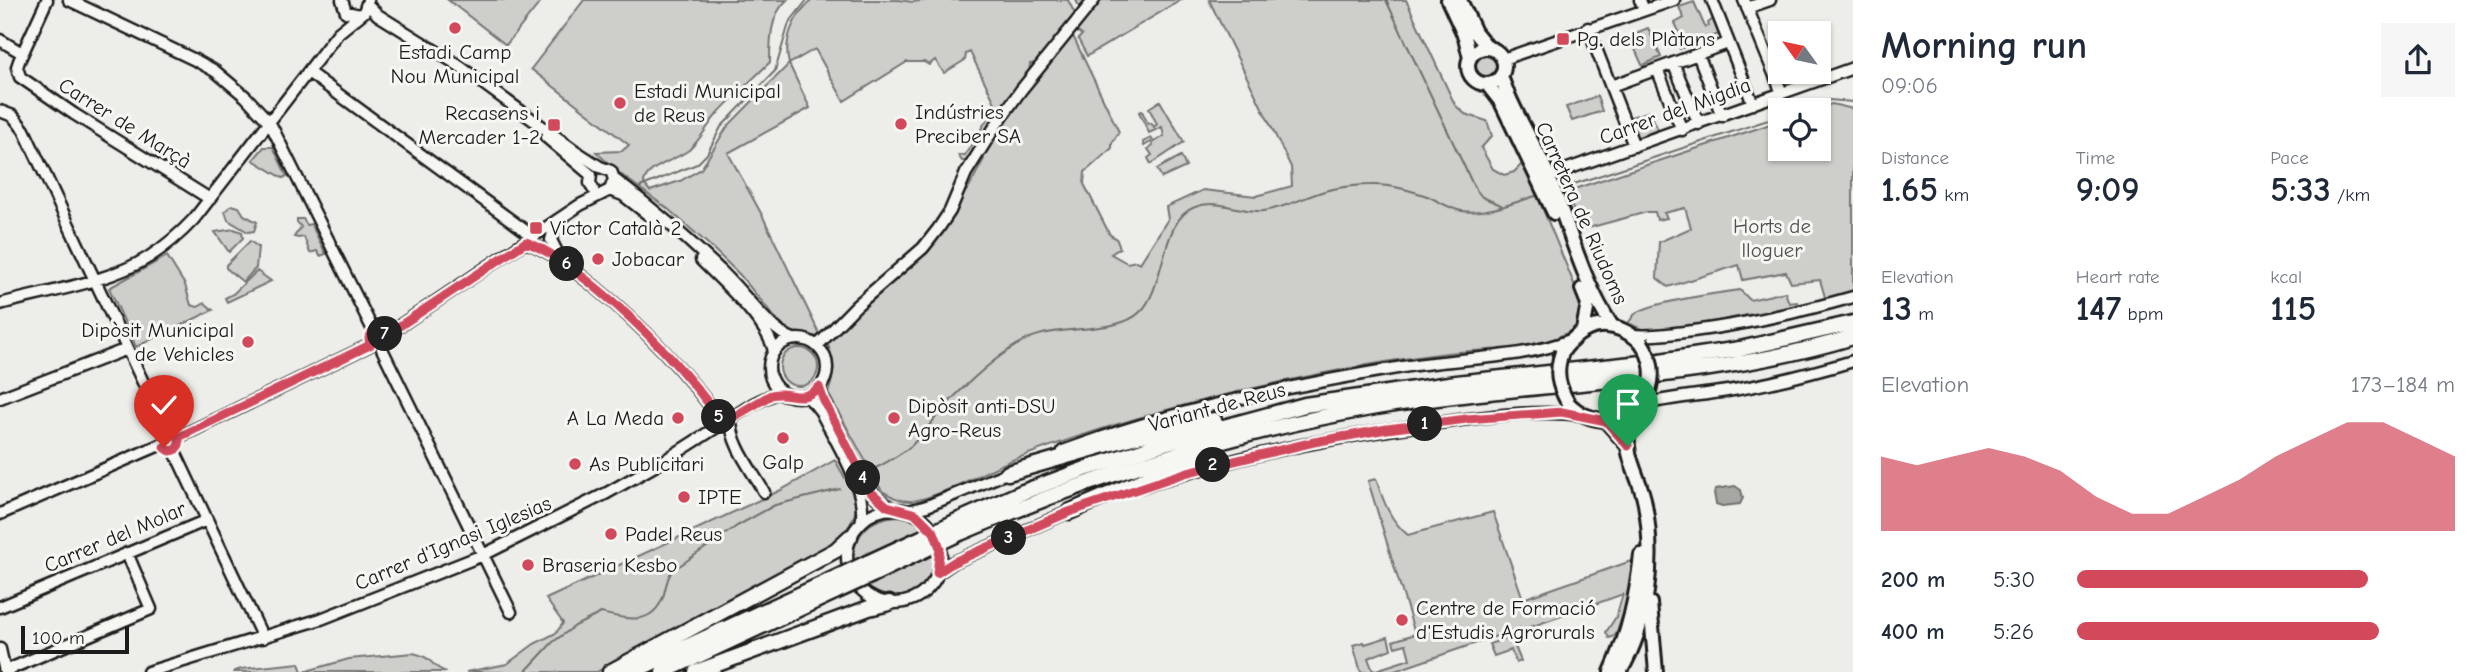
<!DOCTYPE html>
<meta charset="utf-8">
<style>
:root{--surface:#fff;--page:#f6f6f7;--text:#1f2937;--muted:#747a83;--accent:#d1495b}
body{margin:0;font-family:"Comic Neue",sans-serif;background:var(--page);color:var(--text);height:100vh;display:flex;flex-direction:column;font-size:26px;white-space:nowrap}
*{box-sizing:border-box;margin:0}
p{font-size:23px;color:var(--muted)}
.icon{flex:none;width:38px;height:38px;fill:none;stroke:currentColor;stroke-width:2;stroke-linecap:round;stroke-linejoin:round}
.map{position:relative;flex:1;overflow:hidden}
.sheet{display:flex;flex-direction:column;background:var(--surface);width:630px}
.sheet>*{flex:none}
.needle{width:46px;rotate:303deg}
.buttons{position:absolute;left:1768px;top:21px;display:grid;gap:14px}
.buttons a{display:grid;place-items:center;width:63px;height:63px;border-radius:0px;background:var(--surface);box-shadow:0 2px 5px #0004;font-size:35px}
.scale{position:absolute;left:21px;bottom:18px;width:108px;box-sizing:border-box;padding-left:7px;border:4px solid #1c1c1c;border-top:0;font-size:19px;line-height:24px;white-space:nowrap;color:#1c1c1c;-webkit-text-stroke:5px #f6f6f2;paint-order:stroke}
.pin{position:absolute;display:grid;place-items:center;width:60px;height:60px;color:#fff;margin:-72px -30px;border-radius:50% 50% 50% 0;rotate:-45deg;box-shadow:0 0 7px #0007}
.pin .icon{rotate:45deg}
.km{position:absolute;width:35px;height:35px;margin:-18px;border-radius:50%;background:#222;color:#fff;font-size:19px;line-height:35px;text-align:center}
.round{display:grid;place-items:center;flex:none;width:74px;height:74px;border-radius:0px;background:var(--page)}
.summary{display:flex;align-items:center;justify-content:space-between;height:119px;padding:0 28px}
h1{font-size:38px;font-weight:700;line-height:52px}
.metrics{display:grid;grid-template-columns:repeat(3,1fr);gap:10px;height:119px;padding:7px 28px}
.metrics div{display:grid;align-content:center}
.metrics b{font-size:35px;font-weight:700}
.metrics small{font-size:19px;font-weight:400}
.metrics p{font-size:19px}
.chart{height:196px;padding:14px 28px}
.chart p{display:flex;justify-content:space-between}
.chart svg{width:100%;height:126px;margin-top:7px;fill:var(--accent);opacity:.7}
ul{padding:0 28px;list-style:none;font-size:23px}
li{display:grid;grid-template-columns:112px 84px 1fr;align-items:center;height:52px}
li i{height:18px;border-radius:9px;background:var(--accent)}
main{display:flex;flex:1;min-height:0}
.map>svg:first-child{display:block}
.green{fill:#cececb;stroke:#757574;stroke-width:2}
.water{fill:#a6a6a3;stroke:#6f6f6d;stroke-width:2}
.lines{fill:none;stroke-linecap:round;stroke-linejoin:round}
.stream{stroke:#6f6f6d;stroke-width:2}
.minor-casing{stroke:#1c1c1c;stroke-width:15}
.major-casing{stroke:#1c1c1c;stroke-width:18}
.highway-casing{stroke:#1c1c1c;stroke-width:19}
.minor{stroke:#f6f6f2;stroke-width:10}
.major{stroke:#f6f6f2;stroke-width:12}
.highway{stroke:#f6f6f2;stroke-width:14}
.major-bridge-casing{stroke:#1c1c1c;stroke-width:18;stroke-linecap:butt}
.highway-bridge-casing{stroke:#1c1c1c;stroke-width:19;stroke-linecap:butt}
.major-bridge{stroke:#f6f6f2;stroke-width:12}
.highway-bridge{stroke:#f6f6f2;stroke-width:14}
.route-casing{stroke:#fff;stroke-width:14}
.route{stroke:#d1495b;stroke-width:9}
.poi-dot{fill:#d1495b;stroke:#f6f6f2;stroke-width:2.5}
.labels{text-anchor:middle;stroke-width:6;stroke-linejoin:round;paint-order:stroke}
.poi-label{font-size:21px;fill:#1c1c1c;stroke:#f6f6f2;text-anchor:start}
.street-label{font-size:21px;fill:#1c1c1c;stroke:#f6f6f2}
.park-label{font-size:21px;fill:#515151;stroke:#f6f6f2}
</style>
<main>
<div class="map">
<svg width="1853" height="672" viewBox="0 0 1853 672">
<rect width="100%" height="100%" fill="#edede9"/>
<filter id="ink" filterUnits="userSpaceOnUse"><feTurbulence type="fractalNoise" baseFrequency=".0143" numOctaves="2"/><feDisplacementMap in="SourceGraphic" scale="14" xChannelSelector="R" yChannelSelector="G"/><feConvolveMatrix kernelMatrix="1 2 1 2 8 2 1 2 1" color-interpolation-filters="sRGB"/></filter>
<g filter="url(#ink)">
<!-- green -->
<path class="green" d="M448 0H542L506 45Z
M584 0H787C770 15 770 41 770 62 753 79 735 95 719 112 707 125 703 137 689 150 676 160 643 168 644 184L650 191 680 181 701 169 727 127 789 64C783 40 793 16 812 0H899L913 2 927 0H1068L1075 14 1081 11 1076 0H1091L1039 63 1030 64 1029 74 1000 113 970 52 966 54 965 60 944 73 935 60 929 65 924 62H907L844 101 815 49 789 64 810 108 728 153 762 215 821 337H818L786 331 740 275 708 244 668 209 619 173 596 152 622 151 629 145 531 69Z
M1098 0H1181L1087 56 1078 39 1082 35 1076 31Z
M1209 0H1406L1455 105 1465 114 1487 121 1492 136 1481 148 1493 169 1504 175 1514 172 1522 164 1528 173 1582 303C1583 316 1579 326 1567 333 1534 351 1484 349 1447 353 1398 359 1348 368 1300 378 1203 398 1107 424 1015 459 988 469 936 499 912 501 901 502 891 496 882 491L828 393C835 373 836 362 827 343L854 314 912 262 969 187 984 159 981 153 1020 98 1024 97 1023 91 1072 34 1119 132 1112 143V148L1085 172 1084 184 1110 235 1116 238 1120 248 1111 254 1127 263 1136 261 1140 263 1168 219 1166 207 1203 190 1256 196 1292 186 1291 167Z
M1694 2 1705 27 1709 26 1708 23 1713 19 1719 34 1680 49 1676 38 1680 34 1675 23 1684 18 1679 7Z
M1648 28 1661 57 1645 64 1643 67 1630 38 1639 34 1638 32Z
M1474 66a12 12 0 1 1 24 0a12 12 0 1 1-24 0Z
M1597 96 1602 111 1572 121 1566 107Z
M1160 101 1184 142 1151 164 1148 158 1152 155 1148 149 1153 145 1151 142 1144 146 1143 142 1151 138 1154 142 1164 136 1162 127 1149 133 1139 112 1142 111 1148 124 1151 123 1154 127 1157 124 1149 108Z
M1832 104 1853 109V291L1828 299 1825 297 1820 280 1791 283 1786 272 1743 280 1739 265 1668 287 1657 278 1659 242 1691 228 1685 208 1664 213 1667 218 1657 220 1655 212H1647L1581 230 1569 199H1566L1565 192 1780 121V149H1818V110H1810Z
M1650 111 1658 130 1636 138 1631 117Z
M991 113 995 121 968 161H962L958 155H965Z
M264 147H273L287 176 283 178 253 160Z
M1181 156 1186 167 1162 178 1157 169Z
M232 205 239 207 244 215 257 222 254 231 248 232 228 220 225 211Z
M297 219H303L307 225 311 224 326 254 320 256 317 251 310 253 304 237 298 238 294 237 301 227 297 222Z
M234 229 242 232 243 238 229 252 215 232Z
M250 241 258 247 256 268 243 282 226 268V265Z
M167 256 185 285 191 305 198 307 205 303 213 310 136 347 109 288Z
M257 271 271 281 227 302 225 298 233 294Z
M1740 290 1750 300 1785 292 1789 303 1797 302 1798 305 1692 326 1646 331 1628 323C1630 321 1633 316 1635 314 1650 302 1718 293 1740 290Z
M780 367a19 19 0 1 1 38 0a19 19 0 1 1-38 0Z
M835 460C858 502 868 511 830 547L597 672H466L507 664 534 644 556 633 563 623 546 599 781 490Z
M1376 479C1383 500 1390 521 1408 535L1493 512 1523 599 1634 560 1631 595 1615 636 1609 638 1606 632 1616 617 1623 594 1522 630 1520 628 1392 672H1361L1353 645 1364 642 1365 644 1388 637 1391 649 1368 658 1373 671 1410 659 1406 644 1395 647 1393 641 1415 634 1368 481Z
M898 516 912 519 924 528 852 561C855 533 869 518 898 516Z
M935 553C932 594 898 610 865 585Z
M1511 637 1521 661 1516 663 1511 650 1494 656 1489 644Z
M413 653C434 657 432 669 447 672H303L349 659Z
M299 663 302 672H233L241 669Z"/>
<!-- water -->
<path class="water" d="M1735 486 1741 490 1743 498 1740 504 1722 506 1716 504 1714 493 1716 489Z"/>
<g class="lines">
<!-- stream -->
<path class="stream" d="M1386 0 1474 187 1482 197 1501 205
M1796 110 1829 100 1853 102
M640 187 697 164 707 154 721 127 775 71 789 23 807 0
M1565 187 1780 116
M870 471C884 464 899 456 911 446 926 431 938 413 953 398 973 378 1002 351 1028 339 1060 324 1117 335 1140 312 1166 288 1160 219 1195 207 1218 198 1239 213 1263 211 1286 208 1306 196 1328 190 1342 187 1357 185 1371 185 1390 184 1410 190 1427 196 1439 201 1449 209 1462 211 1486 215 1515 202 1539 195
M525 672 553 642 575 626 601 613C625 619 652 627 663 597 666 588 666 580 672 571L737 526 775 505 840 489"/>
<!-- minor casing -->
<g class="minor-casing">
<path id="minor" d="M47 0 19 61 17 67 20 77 74 114 210 199
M69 0 195 60 215 71 246 97 270 123 374 332
M342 0 346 12 360 15
M1640 0 1644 10
M1712 0 1753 104
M1744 0 1782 93
M368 5 378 15 455 63 577 152 600 167 611 171 614 179C651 207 687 238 720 270 741 289 769 330 793 339
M1747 8 1770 0
M1588 28 1634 146
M0 40 22 53
M1698 54 1722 116
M1503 59 1674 0
M1673 63 1699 124
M1657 69 1682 130
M308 72 534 237
M1611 86 1728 43
M0 111 13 116 24 130 167 433
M546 137 591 175
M591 175 590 183 593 189
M1548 176 1853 68
M610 190 623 195 655 220
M556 222 551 240 559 256
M526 242C553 252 572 269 594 286 643 326 686 372 723 423
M701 260C723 282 767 321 774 351
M0 304C45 292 110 282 149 257 166 246 180 234 194 219L338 33 364 12 368 0
M386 335 580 205 610 190 614 179
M1633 335C1653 337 1673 333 1693 331 1747 324 1800 312 1853 297
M769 368a29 29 0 1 1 58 0a29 29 0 1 1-58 0Z
M817 346 856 306 923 248 938 229 950 211 966 173 996 125 1021 90 1094 0
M382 349 511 612
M819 387 824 401 865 483 876 497 893 509
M806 396 814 403 821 412C835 441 869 491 861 523
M0 398 127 349
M1641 405C1667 398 1694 396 1721 392 1766 385 1809 374 1853 361
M731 418C730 444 752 470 764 492
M179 437 370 345
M174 450 263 638
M1063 451C1173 410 1288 386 1403 367 1455 358 1524 359 1570 340
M1141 487C1238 455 1337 436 1438 423 1484 417 1536 409 1582 415
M847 556a47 47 0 1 1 94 0a47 47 0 1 1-94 0Z
M909 511 927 506 1014 470
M0 514 162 444
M938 573 954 562 1073 510
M0 607 207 520
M0 649 5 672
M5 671 151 609 127 553
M148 672 321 619 483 555 607 493 667 459 753 404 776 393 787 395"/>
</g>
<!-- major casing -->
<g class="major-casing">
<path id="major" d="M1448 0 1465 37 1470 58
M1460 0 1475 32 1488 48
M1468 66a18 18 0 1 1 36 0a18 18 0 1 1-36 0Z
M1501 76C1512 111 1533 140 1547 173 1569 224 1581 280 1612 326
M1487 84 1501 102 1554 213
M1582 289 1588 304 1583 330
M1562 352C1584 321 1612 317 1641 342
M1568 403C1593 428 1627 425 1647 396
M1606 421 1628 446
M1650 603 1656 672
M1611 672C1629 633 1636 598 1641 555
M1620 672C1649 623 1655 559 1645 504 1642 484 1630 466 1628 447 1627 436 1629 424 1630 414"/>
</g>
<!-- highway casing -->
<g class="highway-casing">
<path id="highway" d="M1008 473 1133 437 1214 420
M1069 512 1203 454
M955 522 1023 492 1088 468 1161 444 1305 405 1456 383 1660 361 1740 349 1853 323
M960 533C1094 476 1231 432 1376 407 1534 380 1698 384 1853 337
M867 563 917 540
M872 575 922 551
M610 672 836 550 850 537
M632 672 829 581
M663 672 835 592
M696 672 869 608 889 603"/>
</g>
<!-- minor -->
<use href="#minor" class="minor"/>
<!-- major -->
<use href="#major" class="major"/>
<!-- highway -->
<use href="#highway" class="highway"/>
<!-- major-bridge casing -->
<g class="major-bridge-casing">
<path id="major-bridge" d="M1641 342C1653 360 1655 376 1647 396
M1562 352C1555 372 1558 385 1568 403"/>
</g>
<!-- highway-bridge casing -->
<g class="highway-bridge-casing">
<path id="highway-bridge" d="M917 540 955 522
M922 551 960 533
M829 581 867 563
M835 592 872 575"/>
</g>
<!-- major-bridge -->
<use href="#major-bridge" class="major-bridge"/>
<!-- highway-bridge -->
<use href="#highway-bridge" class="highway-bridge"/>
</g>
</g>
<g class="lines" filter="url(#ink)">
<!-- route casing -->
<g class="route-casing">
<path id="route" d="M164 447 170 451 175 450 179 445V437L370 345 369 338 372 333 380 331 386 335 526 242C553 252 572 269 594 286 643 326 686 371 723 423L771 395C791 390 801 405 819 387L824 401 870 491 887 506 916 514 934 532 940 548 937 573 954 562 1069 512 1188 472 1314 442 1387 429 1467 419 1562 412 1606 421 1628 446"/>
</g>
<!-- route -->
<use href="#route" class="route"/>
</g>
<!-- markers -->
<g class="poi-dot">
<circle cx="455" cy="28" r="7"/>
<rect x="1556" y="32" width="14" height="14" rx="3.5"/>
<circle cx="620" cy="103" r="7"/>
<circle cx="901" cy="124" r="7"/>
<rect x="547" y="118" width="14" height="14" rx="3.5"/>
<rect x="529" y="221" width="14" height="14" rx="3.5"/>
<circle cx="598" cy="259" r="7"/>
<circle cx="248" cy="342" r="7"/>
<circle cx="678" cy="418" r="7"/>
<circle cx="894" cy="418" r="7"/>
<circle cx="783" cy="438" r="7"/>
<circle cx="575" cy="464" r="7"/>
<circle cx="684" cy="497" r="7"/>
<circle cx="611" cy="534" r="7"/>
<circle cx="528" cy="565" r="7"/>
<circle cx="1402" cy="620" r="7"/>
</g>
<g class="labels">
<!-- poi labels -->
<g class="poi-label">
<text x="1577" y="46">Pg. dels Plàtans</text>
<text x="455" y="59" text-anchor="middle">Estadi Camp<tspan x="455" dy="24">Nou Municipal</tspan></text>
<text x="634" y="98">Estadi Municipal<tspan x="634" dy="24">de Reus</tspan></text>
<text x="915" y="119">Indústries<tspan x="915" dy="24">Preciber SA</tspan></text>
<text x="540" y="120" text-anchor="end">Recasens i<tspan x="540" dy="24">Mercader 1-2</tspan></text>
<text x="550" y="235">Victor Català 2</text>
<text x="612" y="266">Jobacar</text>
<text x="234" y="337" text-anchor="end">Dipòsit Municipal<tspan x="234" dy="24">de Vehicles</tspan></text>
<text x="908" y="413">Dipòsit anti-DSU<tspan x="908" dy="24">Agro-Reus</tspan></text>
<text x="664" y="425" text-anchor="end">A La Meda</text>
<text x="783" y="469" text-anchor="middle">Galp</text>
<text x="589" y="471">As Publicitari</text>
<text x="698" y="504">IPTE</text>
<text x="625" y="541">Padel Reus</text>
<text x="542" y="572">Braseria Kesbo</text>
<text x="1416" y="615">Centre de Formació<tspan x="1416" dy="24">d'Estudis Agrorurals</tspan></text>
</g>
<!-- street labels -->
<g class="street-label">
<text transform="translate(1675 111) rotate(-20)" y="7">Carrer del Migdia</text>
<text transform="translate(125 123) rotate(32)" y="7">Carrer de Marçà</text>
<text transform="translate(1582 213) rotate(66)" y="7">Carretera de Riudoms</text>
<text transform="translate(1217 407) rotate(-15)" y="7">Variant de Reus</text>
<text transform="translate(115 537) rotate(-23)" y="7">Carrer del Molar</text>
<text transform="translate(453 543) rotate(-23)" y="7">Carrer d'Ignasi Iglesias</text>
</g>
<!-- park labels -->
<g class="park-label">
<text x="1772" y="233">Horts de<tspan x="1772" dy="24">lloguer</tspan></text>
</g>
</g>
</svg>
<div class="buttons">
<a><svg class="needle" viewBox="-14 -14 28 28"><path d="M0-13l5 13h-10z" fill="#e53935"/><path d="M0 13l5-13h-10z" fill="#747a83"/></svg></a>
<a><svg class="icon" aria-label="locate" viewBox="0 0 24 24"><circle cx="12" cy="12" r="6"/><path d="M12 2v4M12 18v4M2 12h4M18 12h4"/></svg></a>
</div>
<div class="scale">100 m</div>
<div class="pin" style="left:1628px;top:446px;background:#1e9e55"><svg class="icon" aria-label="arrive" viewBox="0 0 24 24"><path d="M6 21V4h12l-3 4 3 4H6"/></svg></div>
<div class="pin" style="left:164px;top:447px;background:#d93025"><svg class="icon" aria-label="check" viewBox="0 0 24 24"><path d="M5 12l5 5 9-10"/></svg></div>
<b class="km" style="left:1425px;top:424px">1</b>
<b class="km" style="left:1213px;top:465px">2</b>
<b class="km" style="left:1009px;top:538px">3</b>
<b class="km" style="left:863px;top:478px">4</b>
<b class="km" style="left:719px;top:417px">5</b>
<b class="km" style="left:567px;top:264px">6</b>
<b class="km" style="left:385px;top:334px">7</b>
</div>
<section class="sheet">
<div class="summary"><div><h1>Morning run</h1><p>09:06</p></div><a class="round"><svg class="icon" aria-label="share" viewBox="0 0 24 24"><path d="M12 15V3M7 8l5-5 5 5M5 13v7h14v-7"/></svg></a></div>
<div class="metrics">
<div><p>Distance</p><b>1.65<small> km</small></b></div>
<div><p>Time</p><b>9:09</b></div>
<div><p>Pace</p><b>5:33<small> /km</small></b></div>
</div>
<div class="metrics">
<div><p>Elevation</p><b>13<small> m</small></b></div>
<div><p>Heart rate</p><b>147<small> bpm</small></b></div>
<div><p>kcal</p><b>115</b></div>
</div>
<div class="chart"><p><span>Elevation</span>173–184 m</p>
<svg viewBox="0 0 160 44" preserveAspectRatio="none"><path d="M0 44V18L10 21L20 18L30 15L40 18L50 23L60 32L70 38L80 38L90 32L100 26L110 18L120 12L130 6L140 6L150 12L160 18V44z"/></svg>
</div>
<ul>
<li><b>200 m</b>5:30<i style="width:77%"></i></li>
<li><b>400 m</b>5:26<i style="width:80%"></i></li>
</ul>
</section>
</main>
